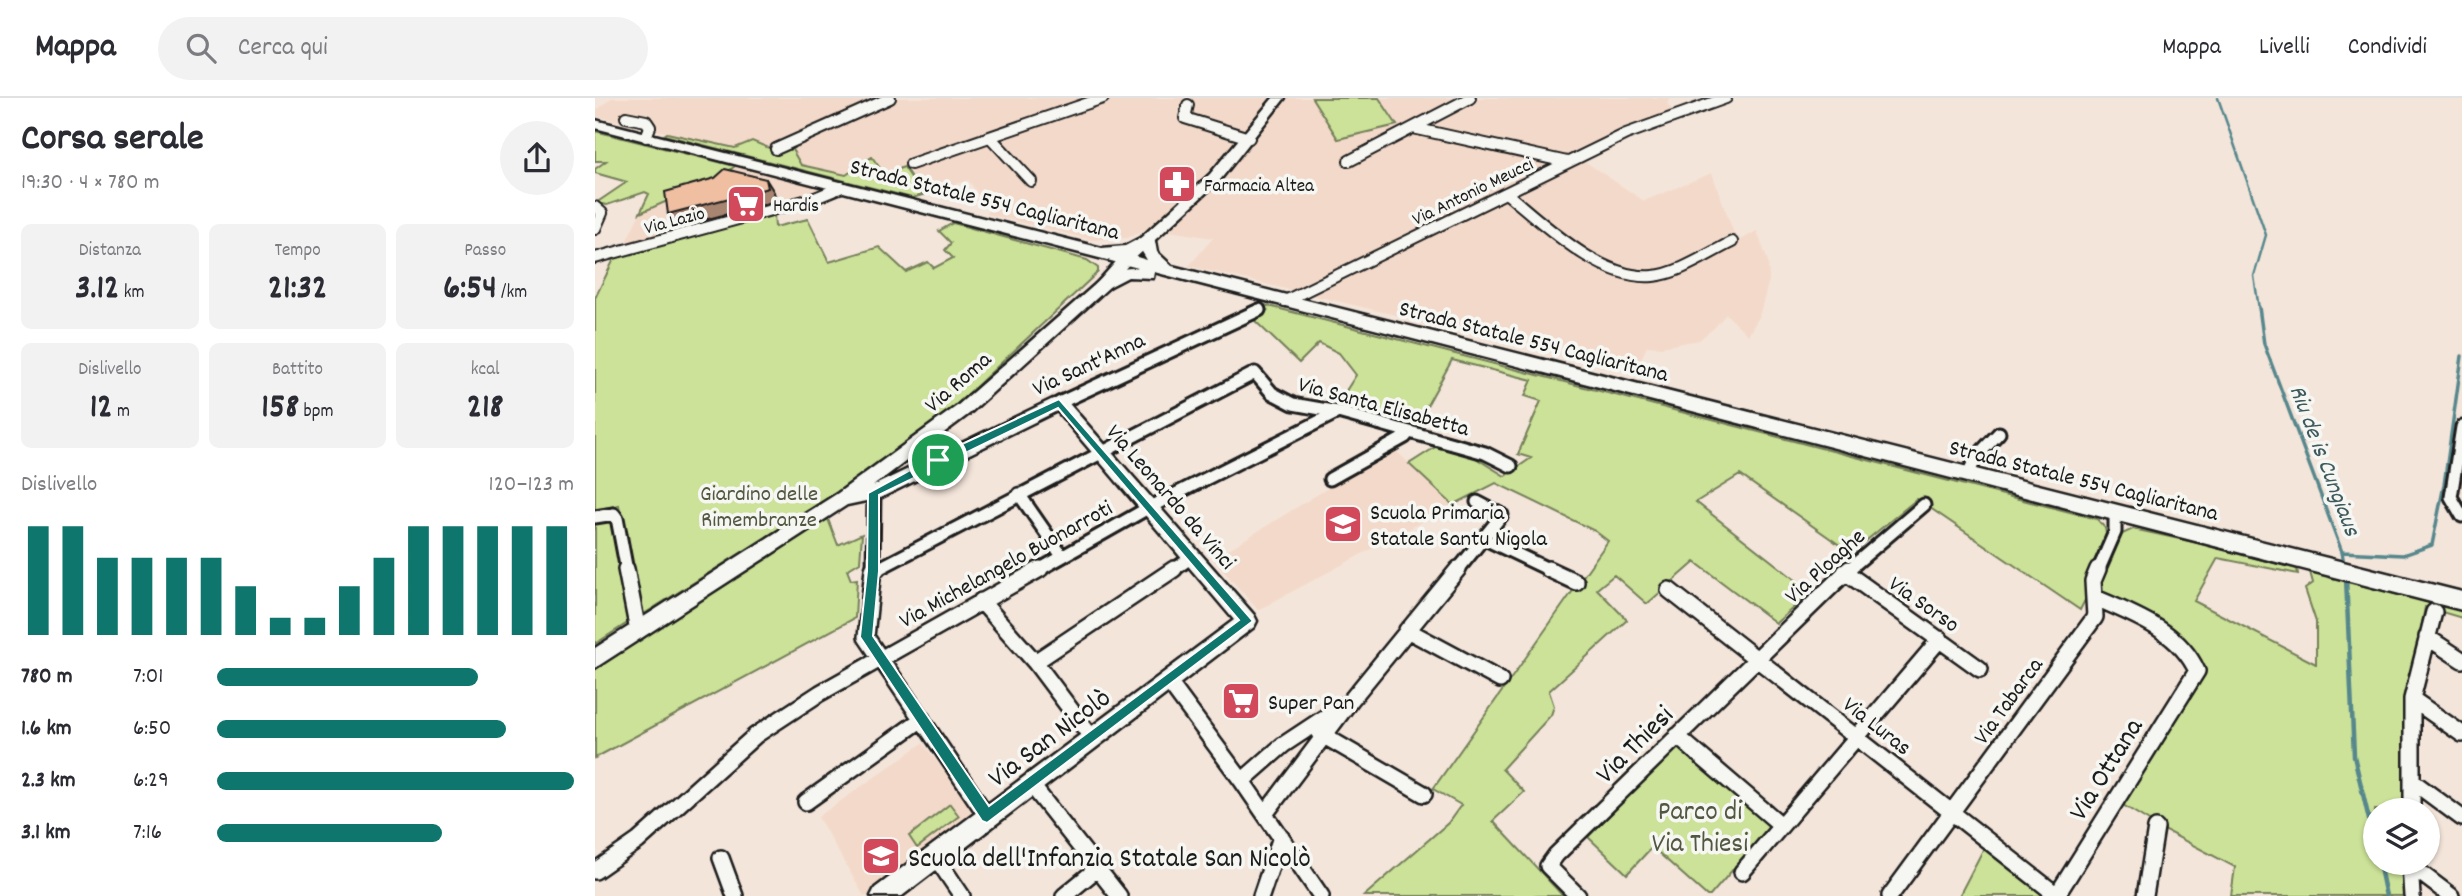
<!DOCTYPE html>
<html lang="it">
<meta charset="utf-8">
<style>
:root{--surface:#fff;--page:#f2f2f3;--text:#2b2b33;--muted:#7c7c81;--line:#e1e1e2;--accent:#0f766e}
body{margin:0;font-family:Dekko,sans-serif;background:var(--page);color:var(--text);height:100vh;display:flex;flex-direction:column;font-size:26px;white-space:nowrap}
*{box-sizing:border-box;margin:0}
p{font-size:23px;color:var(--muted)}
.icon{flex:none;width:38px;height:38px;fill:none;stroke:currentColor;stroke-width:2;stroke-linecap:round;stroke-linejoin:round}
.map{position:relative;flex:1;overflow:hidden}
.details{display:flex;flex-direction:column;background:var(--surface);width:595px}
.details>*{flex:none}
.buttons{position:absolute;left:1768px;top:700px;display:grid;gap:14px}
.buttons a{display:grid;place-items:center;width:77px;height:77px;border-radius:50%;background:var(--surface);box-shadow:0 2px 5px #0004;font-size:35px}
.pin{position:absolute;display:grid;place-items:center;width:60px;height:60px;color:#fff;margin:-30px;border:4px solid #fff;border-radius:50%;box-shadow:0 2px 7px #0007}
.round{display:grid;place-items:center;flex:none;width:74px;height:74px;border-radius:37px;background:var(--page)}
.head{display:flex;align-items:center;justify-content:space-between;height:119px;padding:0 21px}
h1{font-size:38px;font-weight:800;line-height:52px}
.metrics{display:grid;grid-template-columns:repeat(3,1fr);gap:10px;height:119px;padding:7px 21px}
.metrics div{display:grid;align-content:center;border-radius:10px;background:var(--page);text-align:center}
.metrics b{font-size:35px;font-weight:800}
.metrics small{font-size:19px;font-weight:400}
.metrics p{font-size:19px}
.chart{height:196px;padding:14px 21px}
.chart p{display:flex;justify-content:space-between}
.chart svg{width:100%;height:126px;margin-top:7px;stroke:var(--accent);stroke-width:6}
ul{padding:0 21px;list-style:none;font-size:23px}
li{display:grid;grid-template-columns:112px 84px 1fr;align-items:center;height:52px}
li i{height:18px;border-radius:9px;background:var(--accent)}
header{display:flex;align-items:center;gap:42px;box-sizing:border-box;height:98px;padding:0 35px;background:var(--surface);border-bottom:2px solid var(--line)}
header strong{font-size:33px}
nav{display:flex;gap:38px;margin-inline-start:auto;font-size:24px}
.search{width:490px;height:63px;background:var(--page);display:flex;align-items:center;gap:18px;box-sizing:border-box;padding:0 24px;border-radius:38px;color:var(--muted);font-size:26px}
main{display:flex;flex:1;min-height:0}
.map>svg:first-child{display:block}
.built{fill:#f3d9c9}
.green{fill:#cbe298;stroke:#747f5a;stroke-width:2}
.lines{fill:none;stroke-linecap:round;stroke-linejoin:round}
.stream-far2{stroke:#56878c;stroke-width:2.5}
.stream-far1{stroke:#56878c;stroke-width:3.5}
.stream{stroke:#56878c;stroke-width:4.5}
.street-far2-casing{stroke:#1c1c1c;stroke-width:14}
.street-far1-casing{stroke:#1c1c1c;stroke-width:17}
.street-casing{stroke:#1c1c1c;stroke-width:20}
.secondary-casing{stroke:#1c1c1c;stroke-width:5}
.primary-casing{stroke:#1c1c1c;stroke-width:5}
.street-far2{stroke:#f6f6f2;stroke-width:10}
.street-far1{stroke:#f6f6f2;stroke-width:11}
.street{stroke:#f6f6f2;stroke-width:15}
.secondary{fill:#f6f6f2;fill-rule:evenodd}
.primary{fill:#f6f6f2;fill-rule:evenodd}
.shaded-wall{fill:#a88571;stroke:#1c1c1c;stroke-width:2}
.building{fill:#f0bea1;stroke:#1c1c1c;stroke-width:2}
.route{fill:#0f766e;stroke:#fff;stroke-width:2;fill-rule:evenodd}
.labels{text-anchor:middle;stroke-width:7;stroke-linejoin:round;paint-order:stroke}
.far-poi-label{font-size:19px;fill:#1c1c1c;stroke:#f6f6f2;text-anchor:start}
.far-street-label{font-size:19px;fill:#1c1c1c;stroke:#f6f6f2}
.street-label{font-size:23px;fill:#1c1c1c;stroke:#f6f6f2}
.park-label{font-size:23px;fill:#515741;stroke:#f6f6f2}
.poi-label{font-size:23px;fill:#1c1c1c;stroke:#f6f6f2;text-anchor:start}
.water-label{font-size:24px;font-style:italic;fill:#3e5a5d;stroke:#f6f6f2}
.near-street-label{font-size:28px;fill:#1c1c1c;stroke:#f6f6f2}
.near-park-label{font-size:28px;fill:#515741;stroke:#f6f6f2}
.near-poi-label{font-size:28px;fill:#1c1c1c;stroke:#f6f6f2;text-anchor:start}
</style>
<header>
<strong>Mappa</strong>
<div class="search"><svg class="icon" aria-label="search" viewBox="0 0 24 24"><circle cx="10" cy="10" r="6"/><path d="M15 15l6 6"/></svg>Cerca qui</div>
<nav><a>Mappa</a><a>Livelli</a><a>Condividi</a></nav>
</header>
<main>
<section class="details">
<div class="head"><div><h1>Corsa serale</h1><p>19:30 · 4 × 780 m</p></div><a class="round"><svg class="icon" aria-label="share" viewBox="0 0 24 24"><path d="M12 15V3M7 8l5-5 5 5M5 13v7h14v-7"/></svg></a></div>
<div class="metrics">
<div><p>Distanza</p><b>3.12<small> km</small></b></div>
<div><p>Tempo</p><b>21:32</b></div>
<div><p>Passo</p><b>6:54<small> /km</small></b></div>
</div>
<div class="metrics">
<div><p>Dislivello</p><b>12<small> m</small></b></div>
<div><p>Battito</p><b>158<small> bpm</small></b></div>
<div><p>kcal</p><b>218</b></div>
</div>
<div class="chart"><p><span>Dislivello</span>120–123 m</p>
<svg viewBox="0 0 160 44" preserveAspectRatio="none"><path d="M5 44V6M15 44V6M25 44V17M35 44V17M45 44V17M55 44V17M65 44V27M75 44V38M85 44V38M95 44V27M105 44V17M115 44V6M125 44V6M135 44V6M145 44V6M155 44V6"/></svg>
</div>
<ul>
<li><b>780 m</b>7:01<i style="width:73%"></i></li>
<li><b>1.6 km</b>6:50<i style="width:81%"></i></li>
<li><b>2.3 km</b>6:29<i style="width:100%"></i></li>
<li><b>3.1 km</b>7:16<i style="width:63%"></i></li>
</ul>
</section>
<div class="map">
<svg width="1867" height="798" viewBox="0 0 1867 798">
<rect width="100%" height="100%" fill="#f4e5da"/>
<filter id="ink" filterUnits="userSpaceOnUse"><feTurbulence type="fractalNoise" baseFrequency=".0143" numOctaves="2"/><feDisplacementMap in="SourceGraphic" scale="14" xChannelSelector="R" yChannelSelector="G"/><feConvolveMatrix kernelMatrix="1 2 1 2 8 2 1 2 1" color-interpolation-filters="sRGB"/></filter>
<g filter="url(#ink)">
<!-- built -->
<path class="built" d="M16 0H1075L1072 5 1083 20 1021 46 989 63 1049 103 1117 75 1142 144 1162 133 1173 164 1174 182 1164 219 1153 237 1131 216 1119 230 1104 242 1066 249 1052 248 1044 266 904 231 889 238 594 168 618 140 555 130 532 140 497 142 392 116 395 102 386 100 373 82 328 97 314 72 251 77 206 67 157 43 140 50 0 18V14Z
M140 68 240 93 26 154 45 115 125 80Z
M798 350 858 407 663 512 618 461Z
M328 645 380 716 275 798H269L223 719Z"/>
<!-- green -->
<path class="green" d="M717 0H784L802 27 743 41Z
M0 33 140 68 125 80 45 115 54 96 50 94 12 107 1 105 32 84 0 75V71L11 63H0Z
M72 35 140 50 157 43 181 53 195 48 206 67 251 77 277 59 289 76 309 69 328 97 317 100 69 37Z
M179 116 180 129 213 121 234 164 284 149 311 174 333 164 339 170 358 160 350 152 356 145 344 133 358 125 492 162 503 170V174L356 312 279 371 44 519 24 407 0 412V200L20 159Z
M670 207 1502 421 1510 430 1512 441 1495 472 1492 498 1485 512 1322 401 1256 455 1145 377 1101 404 1216 494 1181 525 1100 464 1052 506 1019 477 1002 491 1032 522 954 593 959 608 956 617 907 671 929 694 898 723 968 798H769L853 725 866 707 838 691 1013 443 1000 433 901 385 858 407 814 366 842 348 874 356 910 378 936 360 923 356 946 303 930 298 937 282 857 262 819 331 740 310 761 277 744 255 724 245 704 265 657 220 672 212 665 209Z
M231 416 243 447 267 436 265 464 252 472 256 482 262 481 260 520 0 660V568Z
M17 420 37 522 0 546V424Z
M1538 431 1603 445 1702 471 1703 476 1623 460 1599 503 1721 566V524L1710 491 1718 485 1715 474 1867 512V520L1830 509 1813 601 1810 712H1780V765H1808L1809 798H1636L1640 769 1569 732 1528 707 1525 700 1609 574C1592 530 1556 526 1519 506 1512 502 1509 495 1503 491L1510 465 1523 438Z
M1084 646 1178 725 1115 798H1112L1057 749 1032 776 993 739Z
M355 706 364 718 322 750 314 738Z
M1390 748 1454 798H1364Z"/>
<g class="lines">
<!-- stream-far2 -->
<path class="stream-far2" d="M1623 0 1671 137 1659 178 1664 211"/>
<!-- stream-far1 -->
<path class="stream-far1" d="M1664 209 1669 246 1747 454 1749 466
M1747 454 1808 457 1837 447 1849 387 1867 258"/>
<!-- stream -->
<path class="stream" d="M1751 480 1759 658 1780 747
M1784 765 1791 798"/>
<!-- street-far2 casing -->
<g class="street-far2-casing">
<path id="street-far2" d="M593 7 590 20 654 40
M31 19 51 23 55 29 51 39
M818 30 972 64
M396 40 436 83
M181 51 295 0
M754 63 875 0
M316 66 508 0
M911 95C948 125 1006 183 1058 178 1084 176 1114 155 1137 144
M0 109 7 115 0 131
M0 160 220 100 247 89
M690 203 1031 36 1131 0"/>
</g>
<!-- street-far1 casing -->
<g class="street-far1-casing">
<path id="street-far1" d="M464 305 664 212
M1867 329 1856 399 1867 418
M1372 377 1383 357 1404 335
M735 381 810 339 814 334
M424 396 467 458
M0 419 19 416 22 420 32 473
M888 440 957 473
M278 473 279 395
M279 473 660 275 677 295 698 306 743 314 890 355 916 368
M442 473 553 410 743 314
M577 473 597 459
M862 473 907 417 882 404
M1252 473 1329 407
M1503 473 1520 434V415"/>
</g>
<!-- street casing -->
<g class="street-casing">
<path id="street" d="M31 471 43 533
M278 471 271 539 392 718
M953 471 981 484
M278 473 282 471
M1250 474 1385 571
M1074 492 1463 798
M386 503 440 564 497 640
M812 532 905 582
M1832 539 1867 562
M440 564 579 471
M573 583 647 683 726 798
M1817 601 1867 636
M724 635 829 696
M1082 638 1186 727
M647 683 688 647 747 608
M1817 683 1867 720
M435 685 524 798
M211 704 327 621
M1817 712V601L1839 514
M670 716 756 602 863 471
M340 758 367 798
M126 760 140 798
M1815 765 1817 798
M1815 767 1856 798
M0 773 43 743 161 637 225 595 445 471
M1147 774 1345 541
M1462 797 1602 573C1583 531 1538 517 1499 499
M469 798 503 770
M666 798 686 739
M983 798 953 768 961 757 1254 471
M1295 798 1500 519 1498 483 1503 471
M1550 798 1561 730"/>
</g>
<!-- secondary casing -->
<g class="secondary-casing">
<path id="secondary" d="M678 0H690L625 82 536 164 513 190 374 316 278 388 458 301H470L659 517 662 523 659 529 307 798H276L280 790 639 522 462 313 285 400 252 407 0 570V550L243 395 362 308 503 184 526 158 615 76Z"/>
</g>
<!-- primary casing -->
<g class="primary-casing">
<path id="primary" d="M0 22 507 150 530 148 549 138H559L562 154 577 168 1867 494V512L559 174 558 180 533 179 508 192 502 191 500 187C511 174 526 169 543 170L0 30ZM546 152 552 162 535 157Z"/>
</g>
<!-- street-far2 -->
<use href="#street-far2" class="street-far2"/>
<!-- street-far1 -->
<use href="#street-far1" class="street-far1"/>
<!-- street -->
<use href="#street" class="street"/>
<!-- secondary -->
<use href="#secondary" class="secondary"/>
<!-- primary -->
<use href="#primary" class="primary"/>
</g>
<!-- shaded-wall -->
<path class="shaded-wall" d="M171 81 179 94 181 103 83 129 73 116Z"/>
<!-- building -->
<path class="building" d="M130 71 171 81 173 90 73 116 70 94 120 80Z"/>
</g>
<!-- route -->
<path class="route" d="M464 301 658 523 392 725 387 723 265 539 272 473 273 395 339 359ZM463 310 644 522 394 708 278 538 284 473V397Z"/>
<!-- icons -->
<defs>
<g id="pharmacy-square" transform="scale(2.0125)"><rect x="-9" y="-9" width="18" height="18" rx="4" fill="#d1495b" stroke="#f6f6f2"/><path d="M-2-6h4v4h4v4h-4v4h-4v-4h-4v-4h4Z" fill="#fff"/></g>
<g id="supermarket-square" transform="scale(2.0125)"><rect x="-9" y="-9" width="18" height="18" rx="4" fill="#d1495b" stroke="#f6f6f2"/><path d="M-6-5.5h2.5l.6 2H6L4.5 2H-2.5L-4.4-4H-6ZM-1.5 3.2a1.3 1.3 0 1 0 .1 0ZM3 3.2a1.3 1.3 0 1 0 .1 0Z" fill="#fff"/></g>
<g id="school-square" transform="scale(2.0125)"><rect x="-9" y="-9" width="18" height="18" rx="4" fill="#d1495b" stroke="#f6f6f2"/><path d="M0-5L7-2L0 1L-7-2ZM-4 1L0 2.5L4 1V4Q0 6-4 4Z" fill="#fff"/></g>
</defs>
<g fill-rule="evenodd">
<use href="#pharmacy-square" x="582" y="86"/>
<use href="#supermarket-square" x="151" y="106"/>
<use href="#school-square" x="748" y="426"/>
<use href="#supermarket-square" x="646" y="603"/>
<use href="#school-square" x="286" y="758"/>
</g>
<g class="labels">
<!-- far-poi labels -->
<g class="far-poi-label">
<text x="609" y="93">Farmacia Altea</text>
<text x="178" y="113">Hardis</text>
</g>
<!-- far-street labels -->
<g class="far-street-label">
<text transform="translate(877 92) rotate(-26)" y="7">Via Antonio Meucci</text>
<text transform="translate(79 121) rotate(-15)" y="7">Via Lazio</text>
</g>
<!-- street labels -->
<g class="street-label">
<text transform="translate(390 100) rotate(14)" y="8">Strada Statale 554 Cagliaritana</text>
<text transform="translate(939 242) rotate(14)" y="8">Strada Statale 554 Cagliaritana</text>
<text transform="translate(493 265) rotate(-25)" y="8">Via Sant'Anna</text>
<text transform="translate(362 283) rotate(-41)" y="8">Via Roma</text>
<text transform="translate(789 307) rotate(15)" y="8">Via Santa Elisabetta</text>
<text transform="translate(1489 381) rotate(14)" y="8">Strada Statale 554 Cagliaritana</text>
<text transform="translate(577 398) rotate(49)" y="8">Via Leonardo da Vinci</text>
<text transform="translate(410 465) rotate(-29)" y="8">Via Michelangelo Buonarroti</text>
<text transform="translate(1229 467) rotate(-42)" y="8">Via Ploaghe</text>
<text transform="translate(1330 505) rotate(35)" y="8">Via Sorso</text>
<text transform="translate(1412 602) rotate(-54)" y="8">Via Tabarca</text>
<text transform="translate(1283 627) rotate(38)" y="8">Via Luras</text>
</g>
<!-- park labels -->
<g class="park-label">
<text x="164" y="402">Giardino delle<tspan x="164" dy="26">Rimembranze</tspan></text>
</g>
<!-- poi labels -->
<g class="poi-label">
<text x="775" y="421">Scuola Primaria<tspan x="775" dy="26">Statale Santu Nigola</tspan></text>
<text x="673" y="611">Super Pan</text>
</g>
<!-- water labels -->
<g class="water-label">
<text transform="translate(1731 362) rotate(69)" y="8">Riu de is Cungiaus</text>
</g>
<!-- near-street labels -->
<g class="near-street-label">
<text transform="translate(453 638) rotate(-37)" y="10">Via San Nicolò</text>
<text transform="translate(1038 645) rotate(-45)" y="10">Via Thiesi</text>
<text transform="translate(1509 670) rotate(-58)" y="10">Via Ottana</text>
</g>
<!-- near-park labels -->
<g class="near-park-label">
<text x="1105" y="721">Parco di<tspan x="1105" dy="32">Via Thiesi</tspan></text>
</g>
<!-- near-poi labels -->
<g class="near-poi-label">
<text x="313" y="768">Scuola dell'Infanzia Statale San Nicolò</text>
</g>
</g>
</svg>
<div class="buttons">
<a><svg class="icon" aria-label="layers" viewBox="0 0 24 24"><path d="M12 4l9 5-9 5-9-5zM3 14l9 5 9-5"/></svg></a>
</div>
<div class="pin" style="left:343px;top:362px;background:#1e9e55"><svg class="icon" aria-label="arrive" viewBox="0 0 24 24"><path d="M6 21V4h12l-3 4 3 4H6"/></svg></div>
</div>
</main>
